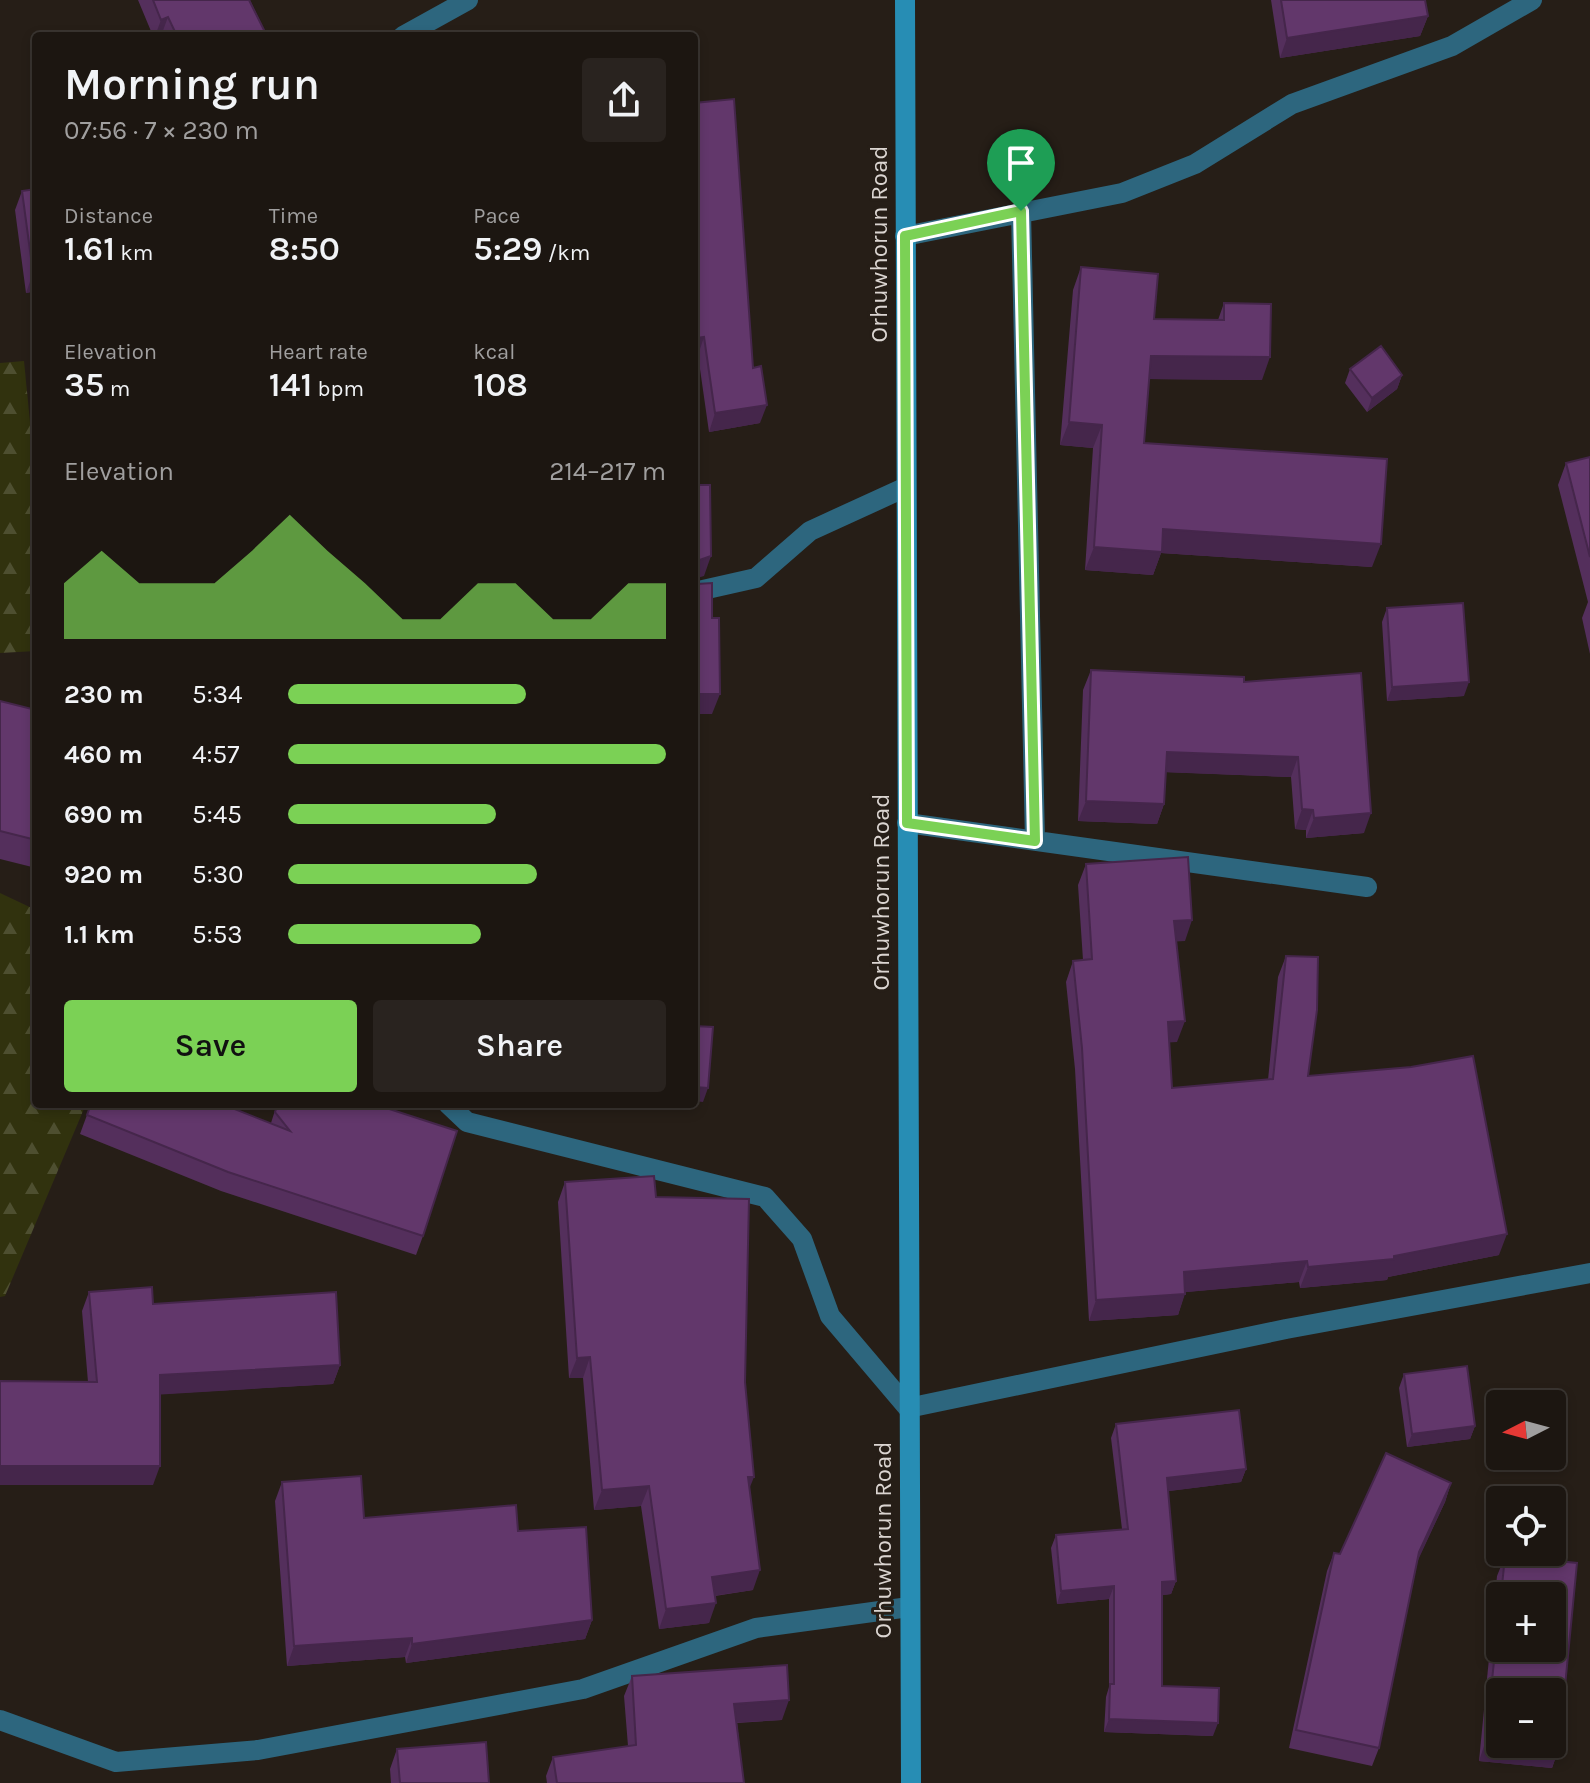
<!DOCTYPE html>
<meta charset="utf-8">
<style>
:root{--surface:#1c1611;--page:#29231f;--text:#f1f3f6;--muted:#a09f9f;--line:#3a3531;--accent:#7bd155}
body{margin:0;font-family:Karla,sans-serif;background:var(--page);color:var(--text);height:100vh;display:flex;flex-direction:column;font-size:30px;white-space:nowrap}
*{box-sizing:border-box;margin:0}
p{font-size:26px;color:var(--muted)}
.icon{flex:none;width:44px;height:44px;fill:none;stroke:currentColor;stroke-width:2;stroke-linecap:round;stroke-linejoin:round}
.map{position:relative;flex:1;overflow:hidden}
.details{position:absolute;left:32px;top:32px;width:666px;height:1076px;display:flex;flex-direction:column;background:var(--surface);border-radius:8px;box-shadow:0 4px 12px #0003,0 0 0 2px var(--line)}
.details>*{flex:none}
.needle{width:52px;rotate:264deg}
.buttons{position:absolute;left:1486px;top:1390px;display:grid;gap:16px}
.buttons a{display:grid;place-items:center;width:80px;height:80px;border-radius:8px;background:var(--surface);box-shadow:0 4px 12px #0003,0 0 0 2px var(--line);font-size:40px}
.pin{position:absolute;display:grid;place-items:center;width:68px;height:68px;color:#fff;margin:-82px -34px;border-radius:50% 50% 50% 0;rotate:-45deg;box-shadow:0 0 8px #0007}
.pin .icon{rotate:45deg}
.round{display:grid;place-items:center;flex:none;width:84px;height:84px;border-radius:8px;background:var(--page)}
.summary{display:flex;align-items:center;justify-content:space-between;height:136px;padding:0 32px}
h1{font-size:44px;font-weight:600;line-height:60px}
.stats{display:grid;grid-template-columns:repeat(3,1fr);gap:12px;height:136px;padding:8px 32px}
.stats div{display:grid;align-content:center}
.stats b{font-size:34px;font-weight:600}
.stats small{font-size:22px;font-weight:400}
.stats p{font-size:22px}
.chart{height:224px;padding:16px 32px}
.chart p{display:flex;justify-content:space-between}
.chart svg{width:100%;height:144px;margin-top:8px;fill:var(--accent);opacity:.7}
.action{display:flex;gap:16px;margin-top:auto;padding:16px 32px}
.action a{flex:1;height:92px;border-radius:8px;background:var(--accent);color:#111;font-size:32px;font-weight:600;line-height:92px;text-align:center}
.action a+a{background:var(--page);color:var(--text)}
ul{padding:0 32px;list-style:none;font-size:26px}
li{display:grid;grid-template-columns:128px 96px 1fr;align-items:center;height:60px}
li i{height:20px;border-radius:10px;background:var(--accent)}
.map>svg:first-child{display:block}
.forest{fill:url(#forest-firs)}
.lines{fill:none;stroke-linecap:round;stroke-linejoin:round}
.street{stroke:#2d667e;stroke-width:20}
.secondary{stroke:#278db4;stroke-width:20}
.wall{fill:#542f5c;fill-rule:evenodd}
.shaded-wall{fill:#45264b}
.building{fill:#62376b;stroke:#45264b;stroke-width:2}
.route-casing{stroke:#fff;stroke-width:16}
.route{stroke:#7bd155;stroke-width:10}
.labels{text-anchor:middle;stroke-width:6;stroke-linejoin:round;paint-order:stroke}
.street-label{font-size:24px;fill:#dbd5d1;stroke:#261e17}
</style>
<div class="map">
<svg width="1590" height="1783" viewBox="0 0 1590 1783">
<defs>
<pattern id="forest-firs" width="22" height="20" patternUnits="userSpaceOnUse" patternTransform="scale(2)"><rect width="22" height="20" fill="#31320e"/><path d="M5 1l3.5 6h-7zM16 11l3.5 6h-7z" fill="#4e4f30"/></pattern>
</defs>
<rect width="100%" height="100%" fill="#261e17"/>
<!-- forest -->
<path class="forest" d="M24 361 36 483V651L0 653V363Z
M0 893 36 910V1104H86L5 1296 0 1297Z"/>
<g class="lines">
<!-- street -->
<path class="street" d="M403 36 468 0
M1021 211 1035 841
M905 236 1122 193 1195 164 1292 104 1452 46 1532 0
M694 592 756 578 810 531 906 487
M907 823 1367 887
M448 1104 467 1122 765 1197 802 1239 830 1316 908 1408 1286 1329 1590 1273
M0 1720 116 1762 258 1750 583 1689 756 1628 909 1607"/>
<!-- secondary -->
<path class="secondary" d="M905 0 911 1783"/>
</g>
<!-- wall -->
<path class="wall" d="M138 0H250L267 36H153Z
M1271 0H1425L1428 16 1420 36 1280 58Z
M694 103 753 368 760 423 709 432 698 355 694 356Z
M22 191 36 291 26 293 15 210Z
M1081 267 1154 319 1218 320 1224 303 1262 380 1149 379 1144 443 1372 567 1161 553 1153 575 1085 570 1093 448 1060 445 1073 290Z
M1350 369 1402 375 1397 389 1367 412 1345 383Z
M1590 457V654L1582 618 1588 602 1558 485 1566 463Z
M1387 608 1464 696 1387 701 1382 622Z
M1091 670 1244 682 1364 833 1306 838V830L1295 829 1291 777 1166 772 1164 804 1157 824 1078 821 1083 690Z
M0 701 36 710V868L0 859Z
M1086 864 1185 941H1176L1177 1042H1169L1172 1088 1268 1080 1278 977 1286 956 1308 1076 1499 1255 1388 1277 1387 1280 1300 1288 1299 1282 1185 1292 1178 1315 1089 1321 1075 1069 1066 982 1073 961 1083 960 1078 885Z
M91 1104 271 1123 277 1104H374L423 1236 416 1255 221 1191 80 1134Z
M565 1182 656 1197 745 1382 753 1590 715 1596 709 1623 659 1629 641 1506 594 1510 583 1378H569L558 1202Z
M89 1292 153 1304 340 1365 333 1384 160 1394 153 1485H0V1381L88 1382 82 1311Z
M1404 1374 1475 1426 1470 1439 1407 1447 1399 1388Z
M1116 1424 1246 1469 1241 1482 1168 1491 1176 1581 1171 1594 1162 1595V1686L1213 1736 1104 1732 1106 1697 1109 1687V1599L1057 1604 1051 1548 1056 1535 1122 1529 1111 1438Z
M282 1482 364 1518 518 1531 592 1620 585 1639 406 1663 405 1657 287 1666 275 1501Z
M1451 1483 1445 1502 1418 1559 1379 1748 1372 1766 1289 1748 1327 1571 1334 1553 1340 1554Z
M1505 1556 1577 1563 1559 1748 1552 1768 1479 1761 1497 1576ZM1500 1596H1552V1648H1500ZM1500 1692H1552V1744H1500Z
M632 1676 782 1720 737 1723 744 1783H547L546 1776 553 1757 628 1746 624 1696Z
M397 1749 489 1783H391L390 1769Z"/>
<!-- shaded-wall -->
<path class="shaded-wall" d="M1428 16 1420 36 1280 58 1287 38Z
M168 17 161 36H155L161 20Z
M33 273H36V291L26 293Z
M704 337 698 355 694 356V346L697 338Z
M1151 356 1270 357 1262 380 1143 379Z
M1402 375 1397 389 1367 412 1372 398Z
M767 405 760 423 709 432 715 413Z
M1069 422 1102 425 1093 448 1060 445Z
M1163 529 1381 544 1372 567 1161 553 1153 575 1085 570 1094 547Z
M711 556 704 576 694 579V562Z
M1469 682 1464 696 1387 701 1392 687Z
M694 694H720L712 714H694Z
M1167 752 1298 757 1291 777 1160 772Z
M1086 801 1164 804 1157 824 1078 821Z
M1302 809 1313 810 1306 830 1295 829Z
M1371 813 1364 833 1306 838 1314 818Z
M1192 920 1185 941 1167 942 1174 921Z
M1185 1021 1177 1042 1160 1043 1168 1022Z
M694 1087 708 1088 703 1102 694 1101Z
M1507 1234 1499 1255 1388 1277 1387 1280 1300 1288 1308 1267 1394 1256Z
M1307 1261 1299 1282 1176 1293 1184 1272Z
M1185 1294 1178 1315 1089 1321 1096 1300Z
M590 1357 583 1378H569L577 1358Z
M340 1365 333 1384 153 1395 160 1375Z
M1475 1426 1470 1439 1407 1447 1412 1434Z
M0 1466H160L153 1485H0Z
M1246 1469 1241 1482 1162 1492 1167 1478Z
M748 1477H754L746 1497Z
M1451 1483 1445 1502 1413 1571 1419 1552Z
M649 1486 641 1506 594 1510 602 1490Z
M760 1570 753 1590 705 1597 712 1577Z
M1176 1581 1171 1594 1157 1596 1162 1582Z
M1114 1586 1109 1599 1057 1604 1061 1591Z
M716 1603 709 1623 659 1629 666 1609Z
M592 1620 585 1639 406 1663 412 1644Z
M412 1638 405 1657 287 1666 294 1646Z
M789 1700 782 1720 727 1723 734 1704Z
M1109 1719 1218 1723 1213 1736 1104 1732Z
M1486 1740 1500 1742V1744H1523L1559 1748 1552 1768 1479 1761Z"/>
<!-- building -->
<path class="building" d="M153 0H249L267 36H177L168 17 161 20Z
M1281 0H1425L1428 16 1287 38Z
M734 99 753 368 761 366 767 405 715 413 704 337 697 338 696 328H694V103Z
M36 189V273H33L22 191Z
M1081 267 1158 274 1154 319 1224 320V303L1271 304 1270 357 1151 356 1144 443 1387 459 1381 544 1163 529 1162 552 1094 547 1102 425 1069 422Z
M1381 346 1402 375 1372 398 1350 369Z
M1590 457V557L1566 463Z
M694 485H710L711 556 694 562Z
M694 581 697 584 712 583V618H719L720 694H694Z
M1463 603 1469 682 1392 687 1387 608Z
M1091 670 1244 677V682L1361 673 1371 813 1314 818 1313 810 1302 809 1298 757 1167 752 1164 804 1086 801Z
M0 701 36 710V840L0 831Z
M1188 857 1192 920 1174 921 1185 1021 1168 1022 1172 1088 1273 1079 1286 956 1318 957 1317 1010 1308 1076 1411 1067 1473 1056 1507 1234 1394 1256V1259L1308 1267 1307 1261 1184 1272 1185 1294 1096 1300 1082 1048 1073 961 1092 959 1086 864Z
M694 1026 713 1027 708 1088 694 1087Z
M91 1104H222L290 1131 275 1112 278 1104H374L457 1131 423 1236 228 1172 87 1115Z
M654 1176 656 1197 749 1199 745 1382 754 1477H748L760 1570 712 1577 716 1603 666 1609 649 1486 602 1490 590 1357 577 1358 565 1182Z
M152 1287 153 1304 336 1292 340 1365 160 1375V1466H0V1381L97 1382 89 1292Z
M1467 1366 1475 1426 1412 1434 1404 1374Z
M1239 1410 1246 1469 1167 1478 1176 1581 1162 1582V1686L1219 1688 1218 1723 1109 1719 1110 1684H1114V1586L1061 1591 1056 1535 1128 1529 1116 1424Z
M1386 1453 1451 1483 1419 1552 1379 1748 1296 1730 1334 1553 1340 1554Z
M361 1476 364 1518 516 1505 518 1531 586 1527 592 1620 412 1644V1638L294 1646 282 1482Z
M1505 1556 1577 1563 1559 1748 1523 1744H1552V1692H1500V1742L1486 1740 1500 1602V1648H1552V1596H1501Z
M787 1665 789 1700 734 1704 744 1783H557L553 1757 636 1745 632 1676Z
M486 1742 489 1783H400L397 1749Z"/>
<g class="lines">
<!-- route casing -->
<g class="route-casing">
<path id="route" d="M1021 211 1035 841 907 823 905 236Z"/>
</g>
<!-- route -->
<use href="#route" class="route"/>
</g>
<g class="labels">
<!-- street labels -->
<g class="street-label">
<text transform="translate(879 244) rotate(-90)" y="8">Orhuwhorun Road</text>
<text transform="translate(881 892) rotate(-90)" y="8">Orhuwhorun Road</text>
<text transform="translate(883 1540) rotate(-90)" y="8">Orhuwhorun Road</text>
</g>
</g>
</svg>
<div class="buttons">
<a><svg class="needle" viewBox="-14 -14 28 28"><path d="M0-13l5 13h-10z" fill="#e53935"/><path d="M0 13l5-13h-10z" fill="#a09f9f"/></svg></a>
<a><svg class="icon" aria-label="locate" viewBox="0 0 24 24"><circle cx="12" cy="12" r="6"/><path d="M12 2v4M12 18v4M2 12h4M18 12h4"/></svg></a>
<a>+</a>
<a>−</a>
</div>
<div class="pin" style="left:1021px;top:211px;background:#1e9e55"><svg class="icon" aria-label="arrive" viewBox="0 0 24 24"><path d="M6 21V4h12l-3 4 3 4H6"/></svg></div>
<section class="details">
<div class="summary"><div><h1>Morning run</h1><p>07:56 · 7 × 230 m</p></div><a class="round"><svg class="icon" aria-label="share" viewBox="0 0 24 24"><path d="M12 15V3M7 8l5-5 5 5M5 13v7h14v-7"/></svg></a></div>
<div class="stats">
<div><p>Distance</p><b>1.61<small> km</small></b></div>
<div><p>Time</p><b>8:50</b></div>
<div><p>Pace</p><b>5:29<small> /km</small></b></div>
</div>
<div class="stats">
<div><p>Elevation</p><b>35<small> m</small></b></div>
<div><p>Heart rate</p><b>141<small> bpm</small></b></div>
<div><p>kcal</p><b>108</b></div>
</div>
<div class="chart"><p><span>Elevation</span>214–217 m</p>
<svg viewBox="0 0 160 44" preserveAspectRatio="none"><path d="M0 44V27L10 17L20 27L30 27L40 27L50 17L60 6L70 17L80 27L90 38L100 38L110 27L120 27L130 38L140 38L150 27L160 27V44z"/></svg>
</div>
<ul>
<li><b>230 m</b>5:34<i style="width:63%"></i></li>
<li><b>460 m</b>4:57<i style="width:100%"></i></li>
<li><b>690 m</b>5:45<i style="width:55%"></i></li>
<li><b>920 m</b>5:30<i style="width:66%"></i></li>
<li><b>1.1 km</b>5:53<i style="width:51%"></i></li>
</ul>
<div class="action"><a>Save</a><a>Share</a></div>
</section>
</div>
